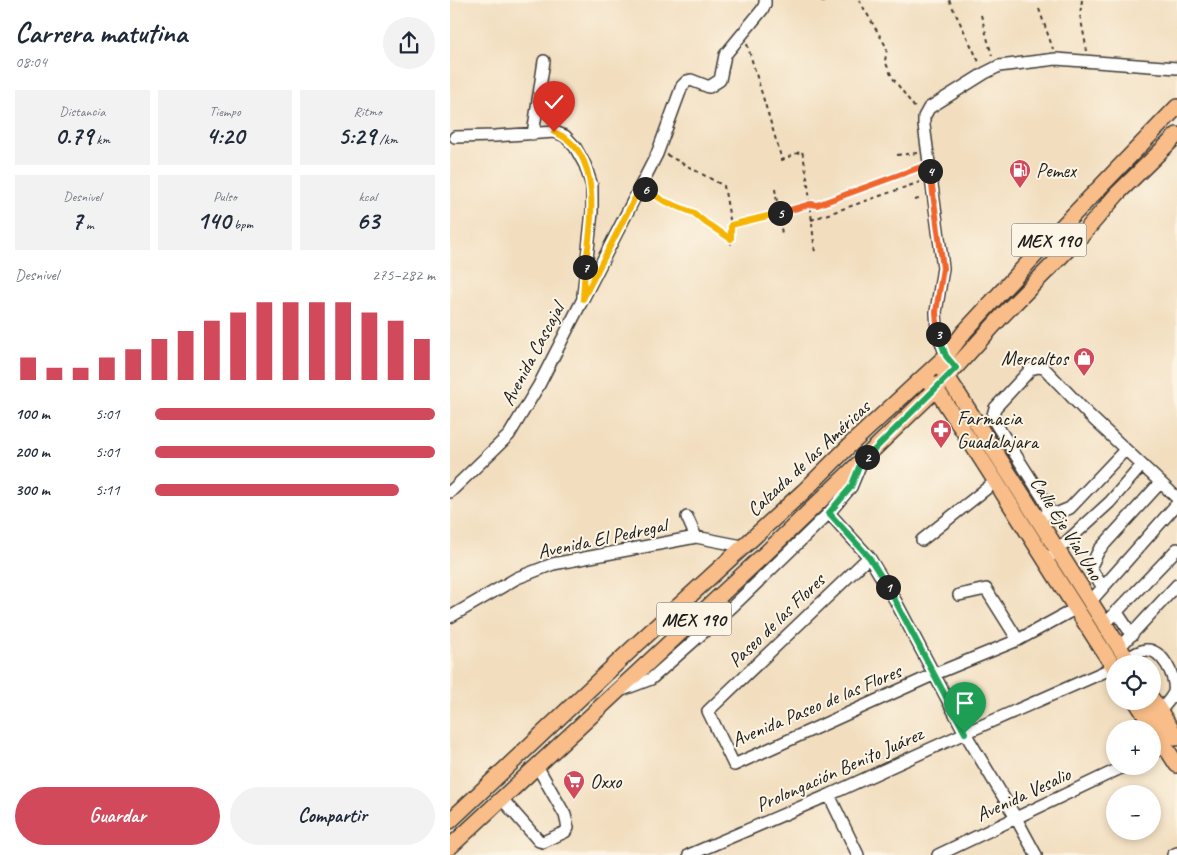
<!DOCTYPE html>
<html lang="es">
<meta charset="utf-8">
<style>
:root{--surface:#fff;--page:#f2f2f3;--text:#1f2937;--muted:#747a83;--accent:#d1495b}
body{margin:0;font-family:Caveat,sans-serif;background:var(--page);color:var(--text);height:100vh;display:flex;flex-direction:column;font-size:19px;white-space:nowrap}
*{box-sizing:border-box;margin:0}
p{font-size:16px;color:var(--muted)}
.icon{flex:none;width:28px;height:28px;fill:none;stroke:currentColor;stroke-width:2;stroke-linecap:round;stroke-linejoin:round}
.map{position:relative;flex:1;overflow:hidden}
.drawer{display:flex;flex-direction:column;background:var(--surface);width:450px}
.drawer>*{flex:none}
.fabs{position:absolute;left:656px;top:655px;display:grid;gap:10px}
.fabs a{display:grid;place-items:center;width:55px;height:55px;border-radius:50%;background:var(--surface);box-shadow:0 2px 8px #0003;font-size:25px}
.pin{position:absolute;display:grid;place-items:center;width:42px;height:42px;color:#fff;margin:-51px -21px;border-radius:50% 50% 50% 0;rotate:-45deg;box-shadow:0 0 5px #0007}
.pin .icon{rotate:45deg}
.km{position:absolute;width:25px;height:25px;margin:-12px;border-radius:50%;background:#222;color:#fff;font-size:14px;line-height:25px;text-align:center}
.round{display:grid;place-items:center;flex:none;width:52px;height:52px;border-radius:26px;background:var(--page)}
.summary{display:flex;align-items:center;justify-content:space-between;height:85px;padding:0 15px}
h1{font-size:28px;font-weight:800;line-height:38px}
.metrics{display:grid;grid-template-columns:repeat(3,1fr);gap:8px;height:85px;padding:5px 15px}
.metrics div{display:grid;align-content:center;border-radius:0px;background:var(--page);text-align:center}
.metrics b{font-size:25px;font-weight:800}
.metrics small{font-size:14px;font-weight:400}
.metrics p{font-size:14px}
.chart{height:140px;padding:10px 15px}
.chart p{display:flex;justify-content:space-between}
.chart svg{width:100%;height:90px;margin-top:5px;stroke:var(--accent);stroke-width:6}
.primary-button{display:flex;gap:10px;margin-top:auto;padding:10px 15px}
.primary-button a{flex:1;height:58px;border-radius:30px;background:var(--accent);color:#fff;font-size:20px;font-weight:800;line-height:58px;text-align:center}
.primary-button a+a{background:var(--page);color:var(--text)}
ul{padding:0 15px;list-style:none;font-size:16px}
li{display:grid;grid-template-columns:80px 60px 1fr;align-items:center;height:38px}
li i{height:12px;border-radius:6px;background:var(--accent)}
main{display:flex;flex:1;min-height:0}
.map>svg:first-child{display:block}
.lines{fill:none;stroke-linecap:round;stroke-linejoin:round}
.minor-casing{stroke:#3c3934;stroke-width:14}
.major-casing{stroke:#3c3934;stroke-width:18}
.path{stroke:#3c3934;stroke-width:2;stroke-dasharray:4 4;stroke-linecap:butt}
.minor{stroke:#fff;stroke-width:11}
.major{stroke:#f8bd88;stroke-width:15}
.split-1-casing{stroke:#fff;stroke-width:10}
.split-2-casing{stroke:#fff;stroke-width:10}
.split-3-casing{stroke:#fff;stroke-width:10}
.split-4-casing{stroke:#fff;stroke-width:10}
.split-5-casing{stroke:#fff;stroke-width:10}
.split-6-casing{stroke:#fff;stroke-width:10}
.split-7-casing{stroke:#fff;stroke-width:10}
.split-8-casing{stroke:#fff;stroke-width:10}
.split-1{stroke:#22a559;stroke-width:6}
.split-2{stroke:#22a559;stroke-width:6}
.split-3{stroke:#22a559;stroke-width:6}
.split-4{stroke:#f0652b;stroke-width:6}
.split-5{stroke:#f0652b;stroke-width:6}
.split-6{stroke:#f5b400;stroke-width:6}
.split-7{stroke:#f5b400;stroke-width:6}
.split-8{stroke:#f5b400;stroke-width:6}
.labels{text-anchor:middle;stroke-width:4;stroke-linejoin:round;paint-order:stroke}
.shield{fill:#fcf5e5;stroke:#5f5d58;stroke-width:1}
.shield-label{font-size:19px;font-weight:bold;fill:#1c1c1c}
.poi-label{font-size:20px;fill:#1c1c1c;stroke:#fcf5e5;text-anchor:start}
.street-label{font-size:20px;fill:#1c1c1c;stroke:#fcf5e5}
</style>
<main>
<section class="drawer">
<div class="summary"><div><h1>Carrera matutina</h1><p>08:04</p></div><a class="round"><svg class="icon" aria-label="share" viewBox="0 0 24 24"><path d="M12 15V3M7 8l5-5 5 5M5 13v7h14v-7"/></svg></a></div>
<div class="metrics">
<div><p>Distancia</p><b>0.79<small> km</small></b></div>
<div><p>Tiempo</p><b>4:20</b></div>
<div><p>Ritmo</p><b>5:29<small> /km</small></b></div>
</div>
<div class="metrics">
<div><p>Desnivel</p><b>7<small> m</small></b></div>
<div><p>Pulso</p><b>140<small> bpm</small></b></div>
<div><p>kcal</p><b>63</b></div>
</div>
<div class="chart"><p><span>Desnivel</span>275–282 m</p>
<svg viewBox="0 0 160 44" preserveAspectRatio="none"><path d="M5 44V33M15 44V38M25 44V38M35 44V33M45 44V29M55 44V24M65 44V20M75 44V15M85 44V11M95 44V6M105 44V6M115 44V6M125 44V6M135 44V11M145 44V15M155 44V24"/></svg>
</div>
<ul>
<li><b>100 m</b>5:01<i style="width:100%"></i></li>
<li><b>200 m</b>5:01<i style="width:100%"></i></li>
<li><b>300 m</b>5:11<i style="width:87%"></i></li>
</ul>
<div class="primary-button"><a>Guardar</a><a>Compartir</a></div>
</section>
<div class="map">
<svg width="727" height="855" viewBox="0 0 727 855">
<rect width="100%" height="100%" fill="#fcf5e5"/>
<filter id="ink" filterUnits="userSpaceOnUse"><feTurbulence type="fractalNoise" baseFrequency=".02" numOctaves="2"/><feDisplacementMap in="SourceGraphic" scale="10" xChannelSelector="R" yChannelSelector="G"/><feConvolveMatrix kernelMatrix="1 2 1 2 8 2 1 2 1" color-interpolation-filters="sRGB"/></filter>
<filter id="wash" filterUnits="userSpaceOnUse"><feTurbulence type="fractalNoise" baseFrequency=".0096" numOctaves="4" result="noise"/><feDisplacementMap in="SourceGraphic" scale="20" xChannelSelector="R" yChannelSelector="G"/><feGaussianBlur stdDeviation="1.12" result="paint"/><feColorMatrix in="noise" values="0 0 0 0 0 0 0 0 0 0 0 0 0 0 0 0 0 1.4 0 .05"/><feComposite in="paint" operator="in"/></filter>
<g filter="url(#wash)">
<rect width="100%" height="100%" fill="#f2debf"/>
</g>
<g filter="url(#ink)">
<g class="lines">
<!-- minor casing -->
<g class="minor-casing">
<path id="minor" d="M83 134 94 61
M5 137 45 136 105 132 115 136 125 147 135 165 142 186V212L133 295
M500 361 496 356 487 331 486 312 493 268 474 125V117L479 108 535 73 549 66 606 59 727 68
M0 492 59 435 89 385 207 154 232 86 237 81 241 80 259 87 270 80 275 55 312 10 315 4V0
M599 511 608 513 620 508 675 450
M379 513 419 557 445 600 515 733 566 818 586 855
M237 517 246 537
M590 521 599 511 593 498 546 424 543 415 545 408 581 369 588 367 594 368 639 415 727 498
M472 540 546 481
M602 555 660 502 692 465
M419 557 258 711 284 765 485 674 568 640 625 609
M653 587 644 574 641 566 649 550 710 483
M509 595 536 589 568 640
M640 602 727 504
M666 611 682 635
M0 617 67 578 103 564 246 537 292 546
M654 625 727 549
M669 648 727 585
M671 663C678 658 687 651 696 650 711 648 727 677 724 692 722 698 714 706 710 711
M172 690 201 679 282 607 379 513 401 487 411 463
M702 753 715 747
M379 795 408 855
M52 799 89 841 93 842 115 832 118 828 115 815 87 766
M239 855 379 795 515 733 665 667
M488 855 675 766
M723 855 727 853"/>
</g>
<!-- major casing -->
<g class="major-casing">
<path id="major" d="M493 370 680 664
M480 383 486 389C547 481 604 576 665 669
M702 699 727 738
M686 701 727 765
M0 821 185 646 354 491 402 443 496 356 515 331 603 236 727 107
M0 847 317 552 486 389 553 315 632 235 668 193 727 135"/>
</g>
<!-- path -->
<path class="path" d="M372 0 373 2 377 0
M409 0 437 48 435 61 442 77 465 108
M499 0 530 64
M632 0 630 15 637 51
M589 9 603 49
M531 15 542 56
M297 44 332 160 352 151C360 185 361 219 365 253
M217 155 274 186 281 225V247
M447 155 467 153
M325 189 332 234
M199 192 214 201 244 213 256 223 281 239
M465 200 472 198
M361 220 470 182
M281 225 329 214 361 204 367 205 468 169"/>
<!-- minor -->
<use href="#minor" class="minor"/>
<!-- major -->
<use href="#major" class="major"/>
</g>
</g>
<g class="lines" filter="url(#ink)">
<!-- split-1 casing -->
<g class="split-1-casing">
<path id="split-1" d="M438 587 515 733"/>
</g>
<!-- split-2 casing -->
<g class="split-2-casing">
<path id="split-2" d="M417 457 411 462 401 487 379 513 419 557 438 587"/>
</g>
<!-- split-3 casing -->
<g class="split-3-casing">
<path id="split-3" d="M417 457 506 368 496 356 488 334"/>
</g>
<!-- split-4 casing -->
<g class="split-4-casing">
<path id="split-4" d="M480 171 493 268 486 312 488 334"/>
</g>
<!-- split-5 casing -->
<g class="split-5-casing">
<path id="split-5" d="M330 213 361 204 367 205 479 164 480 171"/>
</g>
<!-- split-6 casing -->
<g class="split-6-casing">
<path id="split-6" d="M195 189 214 201 244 213 256 223 281 239V225L330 213"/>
</g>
<!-- split-7 casing -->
<g class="split-7-casing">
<path id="split-7" d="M135 267 133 299 191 186 195 189"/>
</g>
<!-- split-8 casing -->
<g class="split-8-casing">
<path id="split-8" d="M104 132C154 151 142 226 135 267"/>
</g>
<!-- split-1 -->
<use href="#split-1" class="split-1"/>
<!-- split-2 -->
<use href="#split-2" class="split-2"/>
<!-- split-3 -->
<use href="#split-3" class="split-3"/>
<!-- split-4 -->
<use href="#split-4" class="split-4"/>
<!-- split-5 -->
<use href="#split-5" class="split-5"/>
<!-- split-6 -->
<use href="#split-6" class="split-6"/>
<!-- split-7 -->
<use href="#split-7" class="split-7"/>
<!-- split-8 -->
<use href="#split-8" class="split-8"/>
</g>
<!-- icons -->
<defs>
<g id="fuel-pin" transform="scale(1.125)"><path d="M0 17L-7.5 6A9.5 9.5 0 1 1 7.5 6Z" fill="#d1495b" stroke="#fcf5e5"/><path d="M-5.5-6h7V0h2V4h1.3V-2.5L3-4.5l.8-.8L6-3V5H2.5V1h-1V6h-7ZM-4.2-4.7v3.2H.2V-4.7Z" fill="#fff"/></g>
<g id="shop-pin" transform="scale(1.125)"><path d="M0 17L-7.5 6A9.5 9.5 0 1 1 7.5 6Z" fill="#d1495b" stroke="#fcf5e5"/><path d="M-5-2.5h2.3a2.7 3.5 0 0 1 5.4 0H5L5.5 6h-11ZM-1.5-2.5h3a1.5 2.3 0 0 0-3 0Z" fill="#fff"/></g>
<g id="pharmacy-pin" transform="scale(1.125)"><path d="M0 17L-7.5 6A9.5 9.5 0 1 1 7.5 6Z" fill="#d1495b" stroke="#fcf5e5"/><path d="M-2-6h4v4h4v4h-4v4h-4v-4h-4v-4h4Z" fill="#fff"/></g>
<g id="supermarket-pin" transform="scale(1.125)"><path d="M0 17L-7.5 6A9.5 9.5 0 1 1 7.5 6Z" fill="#d1495b" stroke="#fcf5e5"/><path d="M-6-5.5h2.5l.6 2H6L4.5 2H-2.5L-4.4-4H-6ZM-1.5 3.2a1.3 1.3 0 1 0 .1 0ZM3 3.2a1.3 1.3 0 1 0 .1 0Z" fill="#fff"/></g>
</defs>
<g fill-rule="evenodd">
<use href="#fuel-pin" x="570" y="170"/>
<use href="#shop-pin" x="634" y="358"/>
<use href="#pharmacy-pin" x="491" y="430"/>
<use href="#supermarket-pin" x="124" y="781"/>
</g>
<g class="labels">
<!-- shield labels -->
<g class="shield">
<rect x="561.5" y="223.5" width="75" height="33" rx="4"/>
<rect x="206.5" y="602.5" width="75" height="33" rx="4"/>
</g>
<g class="shield-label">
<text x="599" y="247">MEX 190</text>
<text x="244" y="626">MEX 190</text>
</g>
<!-- poi labels -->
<g class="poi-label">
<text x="586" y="177">Pemex</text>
<text x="618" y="365" text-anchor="end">Mercaltos</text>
<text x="507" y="425">Farmacia<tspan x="507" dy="23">Guadalajara</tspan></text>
<text x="140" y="788">Oxxo</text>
</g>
<!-- street labels -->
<g class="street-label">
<text transform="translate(82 354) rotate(-62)" y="7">Avenida Cascajal</text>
<text transform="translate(358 458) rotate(-43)" y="7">Calzada de las Américas</text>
<text transform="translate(617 528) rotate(58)" y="7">Calle Eje Vial Uno</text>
<text transform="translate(152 538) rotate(-12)" y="7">Avenida El Pedregal</text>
<text transform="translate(326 620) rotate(-44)" y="7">Paseo de las Flores</text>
<text transform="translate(366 705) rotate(-23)" y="7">Avenida Paseo de las Flores</text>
<text transform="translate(389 769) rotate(-24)" y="7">Prolongación Benito Juárez</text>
<text transform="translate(573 794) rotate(-25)" y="7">Avenida Vesalio</text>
</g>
</g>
</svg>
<div class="fabs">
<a><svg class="icon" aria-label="locate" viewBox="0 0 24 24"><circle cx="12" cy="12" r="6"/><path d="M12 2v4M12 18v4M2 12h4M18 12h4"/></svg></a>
<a>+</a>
<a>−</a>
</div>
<div class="pin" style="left:515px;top:733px;background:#1e9e55"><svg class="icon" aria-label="arrive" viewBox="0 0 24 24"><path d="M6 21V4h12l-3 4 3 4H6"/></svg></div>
<div class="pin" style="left:104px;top:132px;background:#d93025"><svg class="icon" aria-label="check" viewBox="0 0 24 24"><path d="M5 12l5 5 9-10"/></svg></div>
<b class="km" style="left:438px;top:587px">1</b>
<b class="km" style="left:417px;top:457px">2</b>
<b class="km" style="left:488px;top:334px">3</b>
<b class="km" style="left:480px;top:171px">4</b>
<b class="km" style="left:330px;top:213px">5</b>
<b class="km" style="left:195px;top:189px">6</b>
<b class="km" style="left:135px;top:267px">7</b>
</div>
</main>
